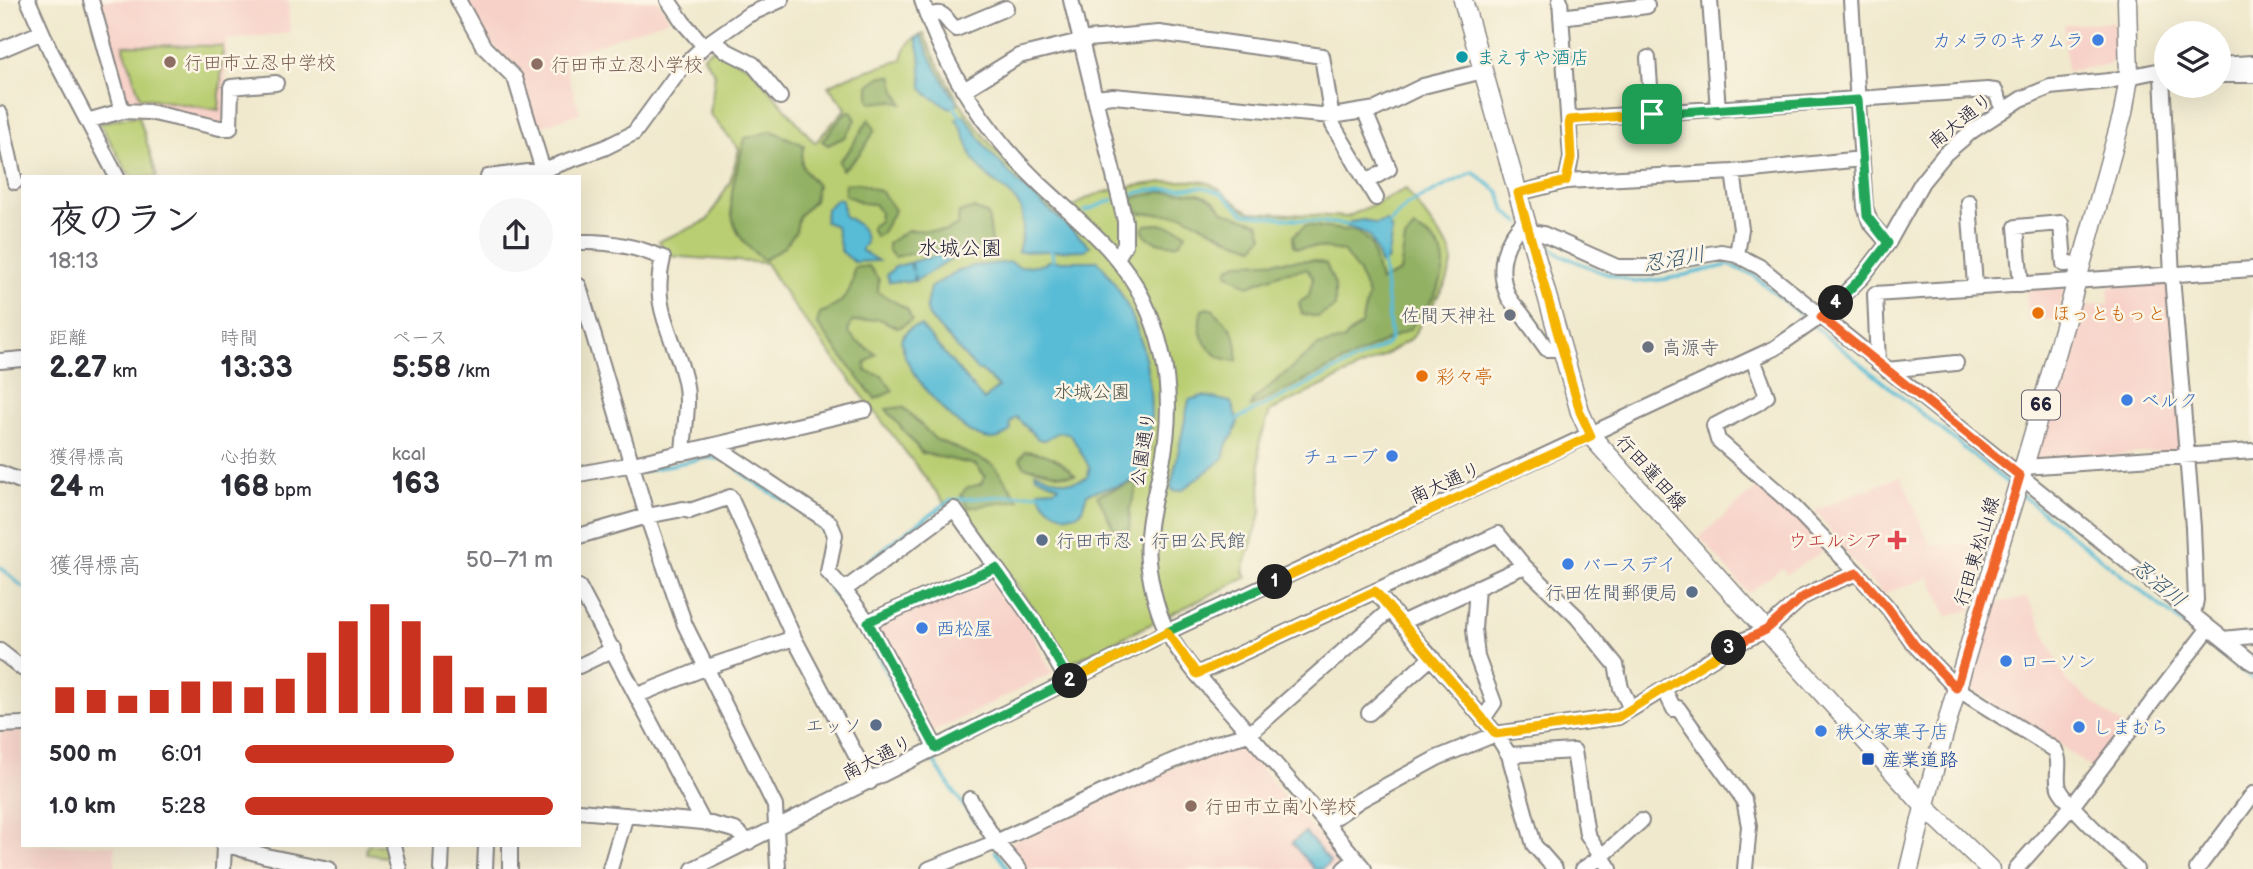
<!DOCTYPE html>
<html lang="ja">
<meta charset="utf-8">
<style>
:root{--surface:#fff;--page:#f7f7f7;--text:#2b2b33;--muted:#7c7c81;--accent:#c8321e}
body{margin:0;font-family:"Balsamiq Sans","Klee One",sans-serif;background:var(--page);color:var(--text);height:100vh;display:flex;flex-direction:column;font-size:26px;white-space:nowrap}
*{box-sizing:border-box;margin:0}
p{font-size:23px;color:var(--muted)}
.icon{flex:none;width:38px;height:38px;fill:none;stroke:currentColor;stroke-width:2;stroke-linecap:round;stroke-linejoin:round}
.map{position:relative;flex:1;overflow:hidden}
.panel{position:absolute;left:21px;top:175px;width:560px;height:672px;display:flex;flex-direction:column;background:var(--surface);border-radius:0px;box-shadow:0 7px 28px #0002}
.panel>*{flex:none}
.fabs{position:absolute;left:2154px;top:21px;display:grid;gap:14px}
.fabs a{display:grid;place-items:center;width:77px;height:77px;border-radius:50%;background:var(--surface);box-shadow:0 7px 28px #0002;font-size:35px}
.pin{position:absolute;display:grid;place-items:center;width:60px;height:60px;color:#fff;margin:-30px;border-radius:14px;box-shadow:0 4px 10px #0006}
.km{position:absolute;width:35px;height:35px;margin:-18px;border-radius:50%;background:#222;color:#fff;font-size:19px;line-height:35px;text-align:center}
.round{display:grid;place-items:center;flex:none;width:74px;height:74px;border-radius:37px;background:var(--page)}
.summary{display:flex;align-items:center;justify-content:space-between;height:119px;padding:0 28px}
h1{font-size:38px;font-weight:800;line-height:52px}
.figures{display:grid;grid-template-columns:repeat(3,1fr);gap:10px;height:119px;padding:7px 28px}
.figures div{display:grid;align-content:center}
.figures b{font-size:30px;font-weight:800}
.figures small{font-size:19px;font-weight:400}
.figures p{font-size:19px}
.chart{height:196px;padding:14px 28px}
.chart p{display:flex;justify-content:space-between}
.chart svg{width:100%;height:126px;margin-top:7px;stroke:var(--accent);stroke-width:6}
ul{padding:0 28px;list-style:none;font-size:23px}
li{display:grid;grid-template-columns:112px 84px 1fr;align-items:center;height:52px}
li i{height:18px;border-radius:9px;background:var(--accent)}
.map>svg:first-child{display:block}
.built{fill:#f7d1c8}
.green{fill:#b9ce72;stroke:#6e7856;stroke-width:2}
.forest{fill:#92b164;stroke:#5a6a50;stroke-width:2}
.water{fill:#58bcd6;stroke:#3d6f88;stroke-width:2}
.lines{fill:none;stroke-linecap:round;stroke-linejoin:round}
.stream{stroke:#58bcd6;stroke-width:3.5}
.minor-casing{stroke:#898684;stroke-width:18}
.major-casing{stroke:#898684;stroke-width:21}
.minor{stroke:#fff;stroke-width:14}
.major{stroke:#fff;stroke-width:18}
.split-1-casing{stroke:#fff;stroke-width:14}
.split-2-casing{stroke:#fff;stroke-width:14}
.split-3-casing{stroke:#fff;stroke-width:14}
.split-4-casing{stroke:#fff;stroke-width:14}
.split-5-casing{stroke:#fff;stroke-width:14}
.split-1{stroke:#f5b400;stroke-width:9}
.split-2{stroke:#22a559;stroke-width:9}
.split-3{stroke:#f5b400;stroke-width:9}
.split-4{stroke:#f0652b;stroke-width:9}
.split-5{stroke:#22a559;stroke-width:9}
.shop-dot{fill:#3f7fe0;stroke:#fcf5e5;stroke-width:2.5}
.culture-dot{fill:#0f9aa8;stroke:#fcf5e5;stroke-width:2.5}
.education-dot{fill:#8d6e63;stroke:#fcf5e5;stroke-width:2.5}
.food-dot{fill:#e8710a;stroke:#fcf5e5;stroke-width:2.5}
.worship-dot{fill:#6b7280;stroke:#fcf5e5;stroke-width:2.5}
.service-dot{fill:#5c6f8a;stroke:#fcf5e5;stroke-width:2.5}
.health-dot{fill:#e0444e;stroke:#fcf5e5;stroke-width:2.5}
.transit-dot{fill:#1a4fb4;stroke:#fcf5e5;stroke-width:2.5}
.labels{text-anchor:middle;stroke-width:5;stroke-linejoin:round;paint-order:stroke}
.shield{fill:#fcf5e5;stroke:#63616e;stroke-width:2}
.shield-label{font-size:18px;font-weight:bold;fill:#22223b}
.shop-label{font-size:19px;fill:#366cbe;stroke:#fcf5e5;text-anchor:start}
.culture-label{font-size:19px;fill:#0d838f;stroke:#fcf5e5;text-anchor:start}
.education-label{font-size:19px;fill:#785e54;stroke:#fcf5e5;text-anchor:start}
.street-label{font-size:19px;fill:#22223b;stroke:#fcf5e5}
.food-label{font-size:19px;fill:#c56008;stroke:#fcf5e5;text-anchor:start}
.worship-label{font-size:19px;fill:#5b616d;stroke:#fcf5e5;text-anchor:end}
.park-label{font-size:19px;fill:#4f564c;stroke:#fcf5e5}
.service-label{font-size:19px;fill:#4e5e75;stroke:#fcf5e5;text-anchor:end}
.health-label{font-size:19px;fill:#be3a42;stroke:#fcf5e5;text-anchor:end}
.transit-label{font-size:19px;fill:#164399;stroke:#fcf5e5;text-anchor:start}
.neighbourhood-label{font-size:21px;fill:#22223b;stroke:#fcf5e5}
.water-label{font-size:21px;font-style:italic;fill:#355871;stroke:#fcf5e5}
</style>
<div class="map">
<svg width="2253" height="869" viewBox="0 0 2253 869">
<rect width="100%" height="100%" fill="#fcf5e5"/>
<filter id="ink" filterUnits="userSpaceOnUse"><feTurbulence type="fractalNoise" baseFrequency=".0143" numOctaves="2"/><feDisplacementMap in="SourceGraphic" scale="14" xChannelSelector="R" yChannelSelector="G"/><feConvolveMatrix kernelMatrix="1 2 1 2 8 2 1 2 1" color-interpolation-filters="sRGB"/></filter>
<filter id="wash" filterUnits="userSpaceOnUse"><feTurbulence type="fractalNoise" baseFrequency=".00686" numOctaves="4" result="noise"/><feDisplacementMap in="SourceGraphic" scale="28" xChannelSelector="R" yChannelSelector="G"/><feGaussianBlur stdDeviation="1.57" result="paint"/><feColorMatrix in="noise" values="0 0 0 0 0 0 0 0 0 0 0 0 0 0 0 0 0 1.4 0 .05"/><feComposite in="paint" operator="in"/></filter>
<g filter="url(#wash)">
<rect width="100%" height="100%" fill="#f0e9cd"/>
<!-- built -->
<path class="built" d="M96 0H288L290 33 226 40 225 124 126 108Z
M463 0H658L669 19 562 57 580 113 537 128 518 70 503 58 486 37Z
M2114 22 2115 58 2108 65 2067 71 2064 25Z
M2164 282 2169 286 2182 450 2034 461 2080 306 2109 303 2108 287Z
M2065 287 2056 319 2028 321 2026 290Z
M1901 476 1930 545 1990 543 1971 609 1947 617 1930 577 1883 594 1854 563 1815 510Z
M1762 483 1829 547 1787 574 1782 568 1748 593 1700 537Z
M994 574 1024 618 1052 673 933 732 873 626Z
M2028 598 2066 680 2127 730 2096 772 2055 741 1997 707 1968 686 1993 603Z
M23 727V845H115V869H0V732Z
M1240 744 1341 863 1334 869H1026L1011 851 1013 841 1164 772Z"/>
<!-- green -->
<path class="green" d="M924 34C959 115 998 157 1061 217 1071 209 1080 200 1092 196 1113 188 1191 175 1210 184 1225 191 1235 205 1250 212L1347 217 1406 189 1451 251 1452 264 1447 281 1412 338 1380 358 1270 411 1259 444 1261 513 1243 571 1247 577 1065 666 1022 592 954 501 947 506 790 301 766 263 667 256 659 241 707 221 730 182 739 149 710 114 715 74 703 56 713 48 751 68 815 143 846 108 828 86 849 76 902 60C904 48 911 36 924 34Z
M123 45 223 46 219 110 140 97Z
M139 116 157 177H134L127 172 100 123 126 117Z
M367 845H389L392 858 366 854Z"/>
<!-- forest -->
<path class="forest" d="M882 76H892L896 91 903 104 891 101 872 103 869 99V85Z
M851 111 856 120 845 137 828 145 822 141 846 112Z
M869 119 875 129C867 145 857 160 842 170L839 161 848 152Z
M772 131 804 145C798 165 803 170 817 185L814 201 799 216 796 231 785 246 764 260C714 226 733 186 745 138Z
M859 183 882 192 895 210 881 234 876 237 872 231V226L879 221 880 212 874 204 863 203 845 195V184Z
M1160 192C1188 192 1207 187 1224 212L1259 223 1263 236 1254 247 1228 238 1183 215 1141 213 1134 208 1132 198Z
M974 208 988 215 992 243 989 250C967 258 970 250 951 250 931 250 913 253 894 257L888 250V243L908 230 947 231 958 225 959 213Z
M1159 224 1180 229 1186 234 1179 244C1165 245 1149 243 1142 230L1146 225Z
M1306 225 1358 232 1371 244 1380 281 1400 272 1405 239 1414 228C1469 254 1437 295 1410 329L1251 407 1253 400 1318 346 1343 340 1361 324 1368 296 1359 273 1343 251 1314 247 1298 248 1294 246 1293 236Z
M1313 260 1326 264 1335 285V307L1318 317 1302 314 1299 303 1309 296 1313 278 1307 269 1282 273 1248 286 1227 273 1229 267 1238 263Z
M869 266 879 280 878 292 907 309 912 320 898 328 880 319 852 322 848 331 856 341 876 354 865 364 866 371 882 376 893 391 875 399 817 324 820 313C842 306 854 291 854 268Z
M1208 308 1214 310C1217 316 1221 318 1226 323 1237 333 1238 347 1237 361 1210 360 1194 335 1202 310Z
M903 407 935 439 994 465 1019 500 968 508 961 495 966 488 981 484 985 476 976 465 922 453 886 409Z
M1025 451C1047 453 1059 458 1075 475 1057 477 1042 468 1025 467L1020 459Z
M1136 481 1138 484 1130 509 1129 535 1114 529 1097 495Z"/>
<!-- water -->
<path class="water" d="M921 36 937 70 958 104 950 108 928 95 922 88 920 54 916 38Z
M964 115 988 150 1020 184 1090 246 1085 250 1018 252C1037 187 997 199 973 158 966 145 965 131 956 119Z
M837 199 842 200 844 216C856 222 866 228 866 243L862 248V251L878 261 854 262 841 251 836 226 825 222 826 209Z
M1364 220 1376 224 1386 221 1392 231 1387 261 1380 264C1373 240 1373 233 1347 227L1350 222Z
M943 254 951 260 915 281 914 274 913 281 889 282 887 275 895 267 909 263 913 271 911 262Z
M1047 261H1098C1140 311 1155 373 1150 437 1149 450 1149 468 1138 477 1125 488 1102 487 1087 494L1081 512C1065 522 1042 508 1039 490L1055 489 1059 486 1036 476 1035 472C1052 478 1070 488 1087 477L1090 468 1071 435 1059 432 1045 440 1038 439 1016 417 1010 423 1011 430C1003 437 996 441 985 438 958 432 919 385 907 361 904 355 903 347 901 340 906 331 910 326 921 326L984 400 998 387 981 370 978 371 929 317 926 306 930 288 954 273 973 266 1011 262 1019 267 1045 264Z
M1203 396 1231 402 1238 422 1233 436 1227 443 1223 459 1182 490 1173 491 1171 487 1189 400Z
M1305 832 1330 862 1322 869H1314L1292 843Z"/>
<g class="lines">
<!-- stream -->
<path class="stream" d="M954 106 962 119
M1125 196 1149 190 1203 187 1221 193 1245 214 1351 225
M1085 211 1113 200
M1387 226 1407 205 1473 172 1499 192 1505 211 1520 223
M1542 241 1561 255 1601 272 1635 282 1667 279 1729 265 1753 275 1808 321
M1051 248 1054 264
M1814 326 2012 487
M1237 419 1386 345 1391 339 1383 261
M738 469C761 491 816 513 828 538
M638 472 704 458 727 459
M579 481 631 474
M2020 494 2198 636
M0 567 23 587
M822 573 831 591 864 629 926 749
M840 583 899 537 951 500 1043 493
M2204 641 2253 679
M930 755C944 780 961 801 977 824
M995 851 1008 869"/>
</g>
</g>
<g filter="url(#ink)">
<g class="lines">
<!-- minor casing -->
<g class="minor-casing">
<path id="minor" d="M28 0 50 50 117 177
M91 0 122 111
M458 0 484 47 515 78 545 177
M668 0 683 22 704 46
M922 0C944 69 988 135 1041 185 1079 221 1119 250 1143 299 1169 353 1174 410 1161 468 1154 500 1145 529 1148 562 1151 585 1157 612 1168 633 1185 664 1211 690 1234 716 1277 767 1322 817 1364 869
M1071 0 1125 221V245L1117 258
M1710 0 1718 110
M1851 0 1865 207 1870 222 1888 243
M927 16C948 9 943 20 956 29L1006 8
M1561 17 1647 6
M713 40 725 50 753 64 780 97
M0 50 42 32
M1648 58 1652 114
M2219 65 2253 63
M2219 75H2253
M2162 76 2172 276 2193 527 2196 600 2193 614
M964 90 1019 56 1088 39 1159 33 1322 56 1333 125 1376 198
M1096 98 1113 96 1332 116 1376 109 1423 86 1483 71
M1365 112 1389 169 1366 182
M0 114 15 182
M1569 119 1987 90 1995 91 2003 109
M87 121 122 111 149 112 220 128H230L231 87 276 83
M1733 172 1741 229 1737 255
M488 177 543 170 604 148 634 133 683 66 704 46 748 15 781 0
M1566 181 1733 172 1862 159
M1518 193 1566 181 1571 158 1560 0
M1969 202 1975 286
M1525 221C1504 240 1496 268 1508 296 1511 302 1517 308 1521 313 1530 325 1538 337 1547 349H1562
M1529 232 1543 234 1617 267H1659L1686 258 1721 252 1737 255 1760 267 2253 663
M579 242C609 241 636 246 663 258 650 309 675 336 685 381 690 403 684 430 683 453
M2021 285 2016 227 2061 223 2064 264 2081 263
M579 286 647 516 685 625 775 806 778 869
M1753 359 1767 396 1758 403 1714 426 1718 440 1787 500 1857 573 1888 608 1914 644 1956 688 2055 750C2062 762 2055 775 2059 788 2065 803 2121 855 2136 869
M0 361 23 359
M1878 363 1875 294 2253 269
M1887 370 1956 363
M714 445 830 523 835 535 828 572 844 590
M2023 467 2253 451
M0 473 23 482
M579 474 633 464 865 410
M579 536 647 516 683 509 690 511 730 497 794 638 870 782
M579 587 703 822
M1477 587 1474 629 1477 657 1494 703 1483 719
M1375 591 1496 734 1509 755 1534 845 1555 869
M868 622 933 593 996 568
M1403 622 1524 566
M2223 639 2253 636
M0 651 23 669
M579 666 614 649
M1197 674 1498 534 1524 566 1577 617 1616 665 1621 688 1631 709
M638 695 705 668 794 638
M1369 713 1432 657
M0 725 23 724
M936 748 868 622 844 590 954 509 1034 621 1068 682
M1509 755 1574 751 1587 834 1610 869
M970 799 996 842 1019 869
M579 811 703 822 735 830 749 842
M1327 823 1360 800 1437 758 1496 734 1618 717 1664 689
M228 845 266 856 329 869
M393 845 399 869
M223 869 224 845
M441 869 442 845
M485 869 486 845
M510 869V845
M610 869 626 815
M693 869 1167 632 1775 348 1821 316 1862 277 1888 243 1922 182 1945 154 1972 131 2021 99 2050 87 2109 81 2166 69
M929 869 996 842 1140 775 1210 745 1249 734 1391 609
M1344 869 1356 859
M1583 869 1601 857 1641 821
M1745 869 1749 826 1744 800 1678 708 1674 709 1664 689 1734 645 1766 630 1803 597 1829 584 1857 573
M2016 869 2073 805 2209 628
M2197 869 2253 794"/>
</g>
<!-- major casing -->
<g class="major-casing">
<path id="major" d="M1463 0 1580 412 1591 436 1924 806 1990 869
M1909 869C1941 733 1983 600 2024 466 2059 349 2090 231 2123 113L2129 77 2127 0"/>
</g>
<!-- minor -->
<use href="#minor" class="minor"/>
<!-- major -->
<use href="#major" class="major"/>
</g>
</g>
<g class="lines" filter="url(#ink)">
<!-- split-1 casing -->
<g class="split-1-casing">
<path id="split-1" d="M1275 582 1591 436 1580 412 1518 193 1566 181 1571 158 1569 120 1652 114"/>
</g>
<!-- split-2 casing -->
<g class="split-2-casing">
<path id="split-2" d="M1070 681 1034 621 996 568 933 593 868 622 936 748 1167 632 1275 582"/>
</g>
<!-- split-3 casing -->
<g class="split-3-casing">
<path id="split-3" d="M1070 681 1167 632 1197 674 1375 591 1496 734 1618 717 1729 648"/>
</g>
<!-- split-4 casing -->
<g class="split-4-casing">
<path id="split-4" d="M1729 648 1766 630 1803 597 1829 584 1857 573 1888 608 1914 644 1956 688 2020 476 1821 317 1836 303"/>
</g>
<!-- split-5 casing -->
<g class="split-5-casing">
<path id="split-5" d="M1652 114 1858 100 1867 216 1888 243 1862 277 1836 303"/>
</g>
<!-- split-1 -->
<use href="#split-1" class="split-1"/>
<!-- split-2 -->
<use href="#split-2" class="split-2"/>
<!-- split-3 -->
<use href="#split-3" class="split-3"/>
<!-- split-4 -->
<use href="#split-4" class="split-4"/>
<!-- split-5 -->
<use href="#split-5" class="split-5"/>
</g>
<!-- markers -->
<g class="shop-dot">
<circle cx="2098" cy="40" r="7"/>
<circle cx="2127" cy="400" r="7"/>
<circle cx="1392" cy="456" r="7"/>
<circle cx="1568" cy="564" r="7"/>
<circle cx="922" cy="628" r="7"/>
<circle cx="2006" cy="661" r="7"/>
<circle cx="2079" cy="727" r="7"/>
<circle cx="1821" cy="731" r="7"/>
</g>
<circle class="culture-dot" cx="1462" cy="57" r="7"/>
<g class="education-dot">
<circle cx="170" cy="62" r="7"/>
<circle cx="537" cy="64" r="7"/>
<circle cx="1191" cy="806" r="7"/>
</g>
<g class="food-dot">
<circle cx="2038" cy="313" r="7"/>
<circle cx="1422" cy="376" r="7"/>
</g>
<g class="worship-dot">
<circle cx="1510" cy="315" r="7"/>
<circle cx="1648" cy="347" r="7"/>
</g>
<g class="service-dot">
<circle cx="1042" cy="540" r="7"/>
<circle cx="1692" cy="592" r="7"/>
<circle cx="876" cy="725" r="7"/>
</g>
<path class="health-dot" d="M1893.5 529.5h7v7h7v7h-7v7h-7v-7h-7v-7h7z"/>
<rect class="transit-dot" x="1861" y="752" width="14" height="14" rx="3.5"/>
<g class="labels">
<!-- shield labels -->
<rect class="shield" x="2022" y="390.5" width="38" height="29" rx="5"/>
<g class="shield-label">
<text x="2041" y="411">66</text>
</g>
<!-- shop labels -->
<g class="shop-label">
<text x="2084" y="47" text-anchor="end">カメラのキタムラ</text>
<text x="2141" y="407">ベルク</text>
<text x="1378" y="463" text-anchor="end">チューブ</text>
<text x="1582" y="571">バースデイ</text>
<text x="936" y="635">西松屋</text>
<text x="2020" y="668">ローソン</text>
<text x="2093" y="734">しまむら</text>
<text x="1835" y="738">秩父家菓子店</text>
</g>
<!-- culture labels -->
<g class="culture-label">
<text x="1476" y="64">まえすや酒店</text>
</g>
<!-- education labels -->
<g class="education-label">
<text x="184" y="69">行田市立忍中学校</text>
<text x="551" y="71">行田市立忍小学校</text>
<text x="1205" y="813">行田市立南小学校</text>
</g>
<!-- street labels -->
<g class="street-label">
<text transform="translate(1960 120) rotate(-39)" y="7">南大通り</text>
<text transform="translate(1142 449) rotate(-81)" y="7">公園通り</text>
<text transform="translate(1652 472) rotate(48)" y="7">行田蓮田線</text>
<text transform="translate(1445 482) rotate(-24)" y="7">南大通り</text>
<text transform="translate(1976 551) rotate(-73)" y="7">行田東松山線</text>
<text transform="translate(877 757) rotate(-27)" y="7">南大通り</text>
</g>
<!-- food labels -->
<g class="food-label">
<text x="2052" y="320">ほっともっと</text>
<text x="1436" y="383">彩々亭</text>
</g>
<!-- worship labels -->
<g class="worship-label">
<text x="1496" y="322">佐間天神社</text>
<text x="1662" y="354" text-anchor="start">高源寺</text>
</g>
<!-- park labels -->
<g class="park-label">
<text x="1092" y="398">水城公園</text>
</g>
<!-- service labels -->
<g class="service-label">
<text x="1056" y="547" text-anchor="start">行田市忍・行田公民館</text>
<text x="1678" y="599">行田佐間郵便局</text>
<text x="862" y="732">エッソ</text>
</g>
<!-- health labels -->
<g class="health-label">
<text x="1883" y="547">ウエルシア</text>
</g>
<!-- transit labels -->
<g class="transit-label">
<text x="1882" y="766">産業道路</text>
</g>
<!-- neighbourhood labels -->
<g class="neighbourhood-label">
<text x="960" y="255">水城公園</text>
</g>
<!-- water labels -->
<g class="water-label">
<text transform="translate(1674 259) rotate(-10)" y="7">忍沼川</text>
<text transform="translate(2159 583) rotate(39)" y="7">忍沼川</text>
</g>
</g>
</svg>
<div class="fabs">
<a><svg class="icon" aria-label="layers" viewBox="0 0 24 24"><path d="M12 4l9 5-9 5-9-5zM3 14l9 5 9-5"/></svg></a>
</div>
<div class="pin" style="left:1652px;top:114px;background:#1e9e55"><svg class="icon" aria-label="arrive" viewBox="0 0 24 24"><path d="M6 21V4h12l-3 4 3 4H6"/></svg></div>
<b class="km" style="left:1275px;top:582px">1</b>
<b class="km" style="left:1070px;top:681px">2</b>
<b class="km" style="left:1729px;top:648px">3</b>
<b class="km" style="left:1836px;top:303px">4</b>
<section class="panel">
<div class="summary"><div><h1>夜のラン</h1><p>18:13</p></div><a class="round"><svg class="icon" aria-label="share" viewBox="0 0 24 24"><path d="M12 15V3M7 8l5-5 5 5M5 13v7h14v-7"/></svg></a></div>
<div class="figures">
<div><p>距離</p><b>2.27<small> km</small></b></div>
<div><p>時間</p><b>13:33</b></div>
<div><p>ペース</p><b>5:58<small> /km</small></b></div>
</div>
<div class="figures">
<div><p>獲得標高</p><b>24<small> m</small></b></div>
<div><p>心拍数</p><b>168<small> bpm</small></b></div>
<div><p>kcal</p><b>163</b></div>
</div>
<div class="chart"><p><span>獲得標高</span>50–71 m</p>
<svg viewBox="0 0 160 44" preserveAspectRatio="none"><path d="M5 44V35M15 44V36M25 44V38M35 44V36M45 44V33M55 44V33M65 44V35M75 44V32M85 44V23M95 44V12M105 44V6M115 44V12M125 44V24M135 44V35M145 44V38M155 44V35"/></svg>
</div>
<ul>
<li><b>500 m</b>6:01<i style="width:68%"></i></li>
<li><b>1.0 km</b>5:28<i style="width:100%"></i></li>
</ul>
</section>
</div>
